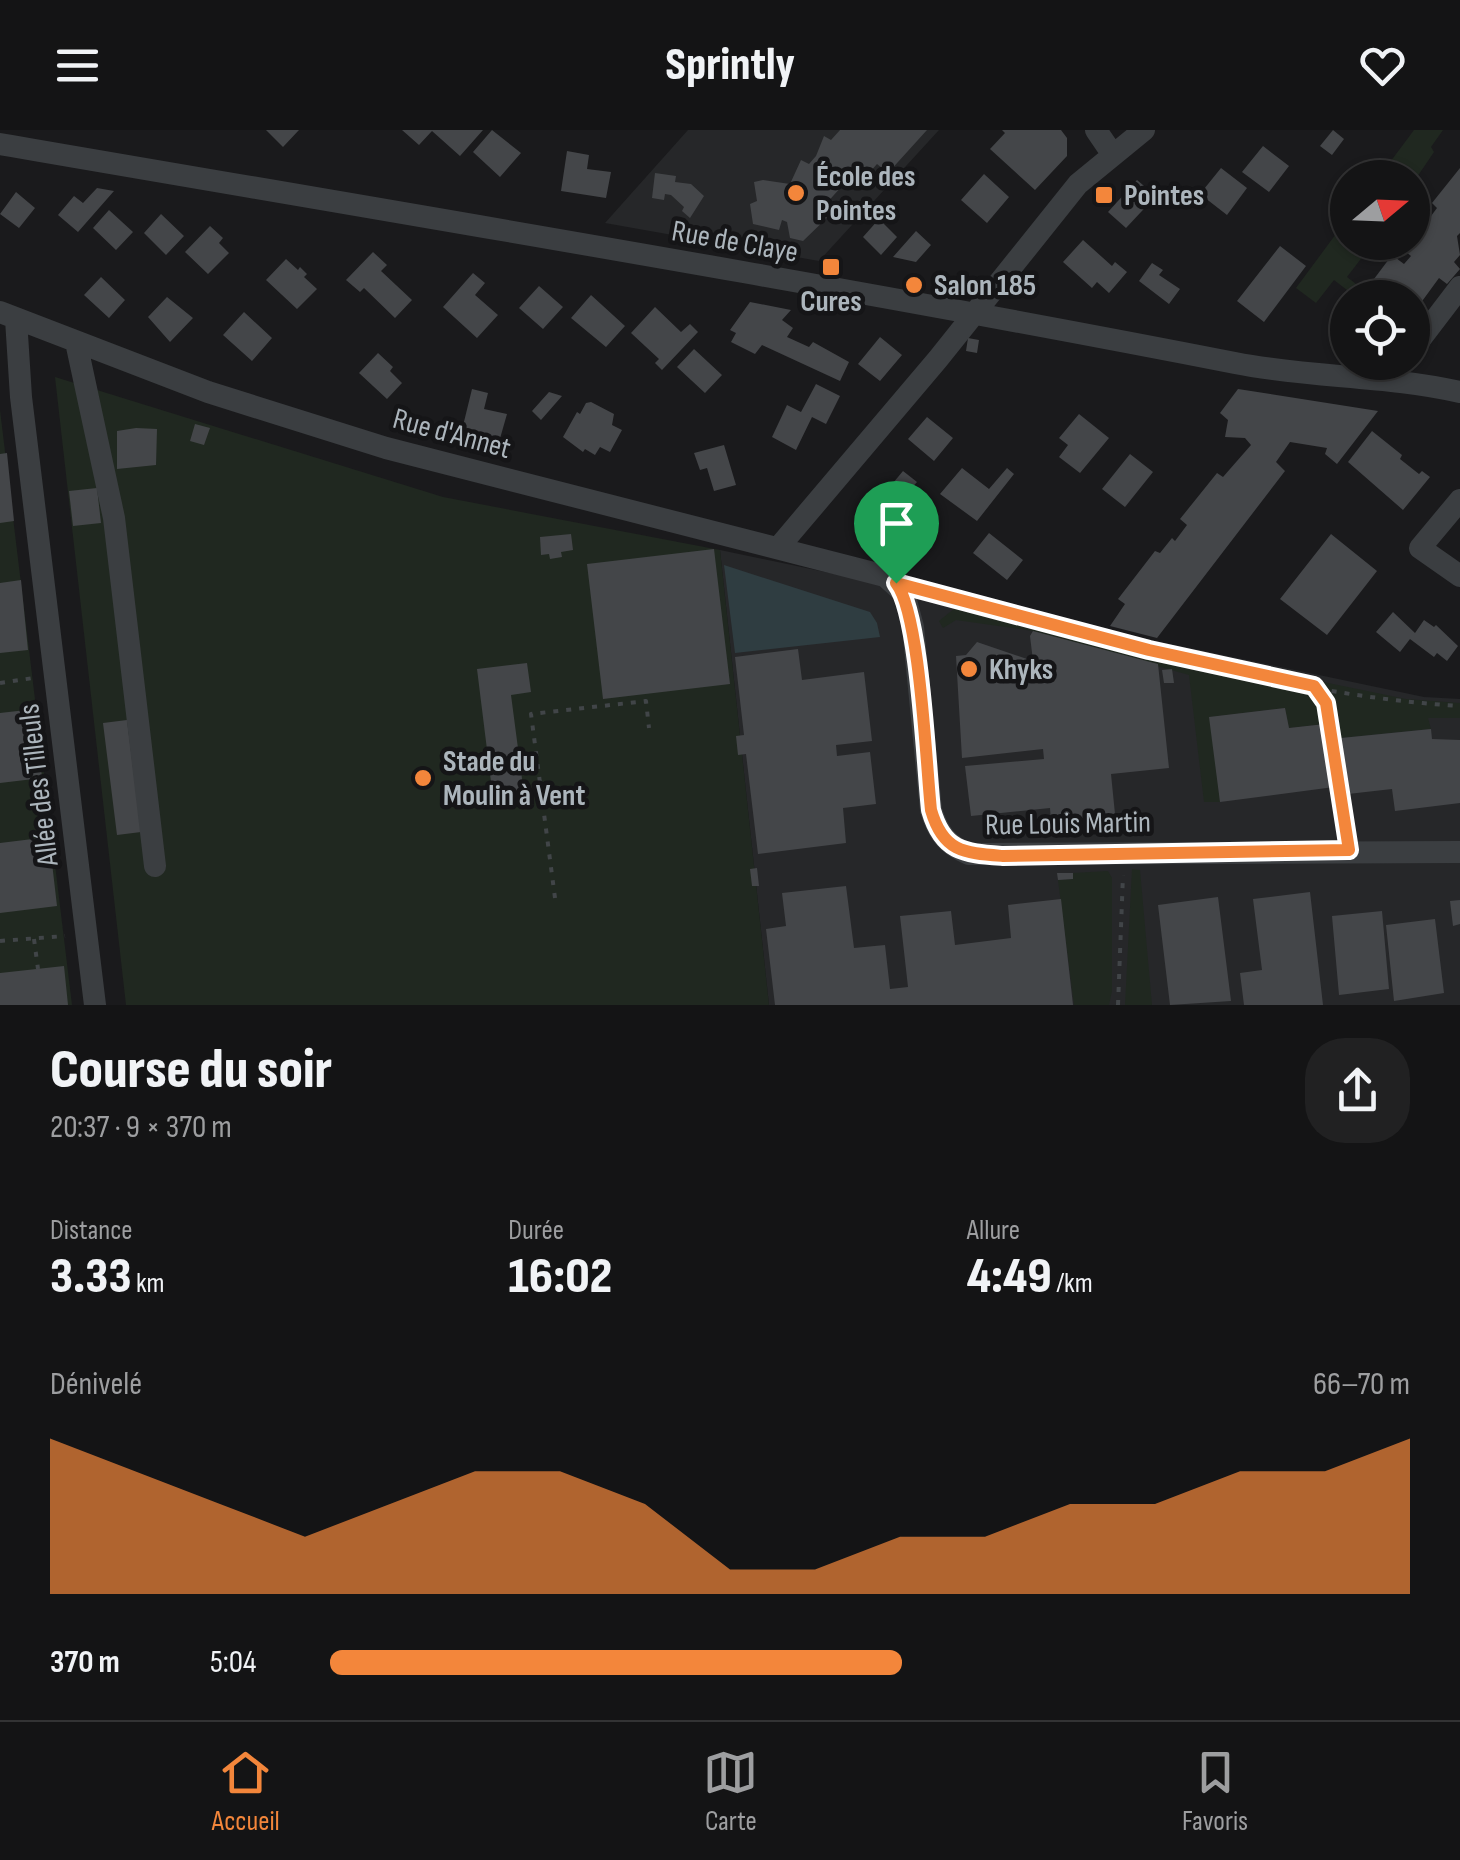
<!DOCTYPE html>
<html lang="fr">
<meta charset="utf-8">
<style>
:root{--surface:#141415;--page:#212122;--text:#f1f3f6;--muted:#9d9ea0;--line:#333334;--accent:#f3863b}
body{margin:0;font-family:"Sofia Sans Condensed",sans-serif;background:var(--page);color:var(--text);height:100vh;display:flex;flex-direction:column;font-size:38px;white-space:nowrap}
*{box-sizing:border-box;margin:0}
p{font-size:32px;color:var(--muted)}
.icon{flex:none;width:55px;height:55px;fill:none;stroke:currentColor;stroke-width:2;stroke-linecap:round;stroke-linejoin:round}
.map{position:relative;height:875px;overflow:hidden}
.sheet{display:flex;flex-direction:column;background:var(--surface);flex:1}
.sheet>*{flex:none}
.needle{width:65px;rotate:71deg}
.controls{position:absolute;left:1330px;top:30px;display:grid;gap:20px}
.controls a{display:grid;place-items:center;width:100px;height:100px;border-radius:50%;background:var(--surface);box-shadow:0 2px 8px #0004,0 0 0 2px var(--line);font-size:50px}
.pin{position:absolute;display:grid;place-items:center;width:85px;height:85px;color:#fff;margin:-102px -42px;border-radius:50% 50% 50% 0;rotate:-45deg;box-shadow:0 0 10px #0007}
.pin .icon{rotate:45deg}
.round{display:grid;place-items:center;flex:none;width:105px;height:105px;border-radius:40px;background:var(--page)}
.summary{display:flex;align-items:center;justify-content:space-between;height:170px;padding:0 50px}
h1{font-size:55px;font-weight:800;line-height:75px}
.stats{display:grid;grid-template-columns:repeat(3,1fr);gap:15px;height:170px;padding:10px 50px}
.stats div{display:grid;align-content:center}
.stats b{font-size:50px;font-weight:800}
.stats small{font-size:28px;font-weight:400}
.stats p{font-size:28px}
.chart{height:280px;padding:20px 50px}
.chart p{display:flex;justify-content:space-between}
.chart svg{width:100%;height:180px;margin-top:10px;fill:var(--accent);opacity:.7}
ul{padding:0 50px;list-style:none;font-size:32px}
li{display:grid;grid-template-columns:160px 120px 1fr;align-items:center;height:75px}
li i{height:25px;border-radius:12px;background:var(--accent)}
header{display:flex;justify-content:space-between;align-items:center;height:130px;padding:0 50px;background:var(--surface);font-size:45px;font-weight:800}
.menu{display:flex;justify-content:space-around;align-items:center;height:140px;border-top:2px solid var(--line);background:var(--surface);font-size:28px;color:var(--muted)}
.menu a{display:grid;justify-items:center;gap:5px}
.menu .on{color:var(--accent)}
.map>svg:first-child{display:block}
.built{fill:#262729}
.green{fill:#202820}
.water{fill:#2f3d41}
.building{fill:#444649}
.lines{fill:none;stroke-linecap:round;stroke-linejoin:round}
.path{stroke:#414548;stroke-width:4;stroke-dasharray:5 8;stroke-linecap:butt}
.minor{stroke:#3b3e41;stroke-width:22}
.route-casing{stroke:#fff;stroke-width:20}
.route{stroke:#f3863b;stroke-width:12}
.poi-dot{fill:#f3863b;stroke:#151517;stroke-width:4}
.labels{text-anchor:middle;stroke-width:9;stroke-linejoin:round;paint-order:stroke}
.poi-label{font-size:30px;font-weight:bold;fill:#acb5bc;stroke:#151517;text-anchor:start}
.street-label{font-size:30px;fill:#acb5bc;stroke:#151517}
</style>
<header><svg class="icon" aria-label="menu" viewBox="0 0 24 24"><path d="M4 6h16M4 12h16M4 18h16"/></svg>Sprintly<svg class="icon" aria-label="heart" viewBox="0 0 24 24"><path d="M12 20l-8-8c-3-5 5-10 8-4 3-6 11-1 8 4z"/></svg></header>
<div class="map">
<svg width="1460" height="875" viewBox="0 0 1460 875">
<rect width="100%" height="100%" fill="#1a1a1c"/>
<!-- built -->
<path class="built" d="M688 0H939L819 131 605 93Z
M720 420 1424 567 1460 569V875H769Z"/>
<!-- green -->
<path class="green" d="M1414 0H1443L1431 17 1434 22 1413 53 1412 48 1379 47Z
M1347 89 1348 112 1373 113 1347 147 1365 161 1356 167 1334 150 1316 173 1296 158Z
M55 247 443 367 720 420 769 875H126Z
M0 280 72 875H0Z
M971 465 1005 489 1185 533 1188 524 1406 569 1460 573V588H1428L1431 599 1341 608 1348 664 1334 657 1325 594 1289 598 1285 578 1210 587 1220 672H1204L1189 545 1033 501 956 490 943 498 939 491Z
M1132 739 1140 740 1152 875H1125Z
M1108 741 1112 748V861L1109 875H1074L1058 750 1072 749 1073 743Z"/>
<!-- water -->
<path class="water" d="M724 435 870 482 877 493 880 507 735 523Z"/>
<!-- building -->
<path class="building" d="M266 0H299L283 17Z
M402 0H483L460 26 432 1 419 15Z
M492 0 521 23 500 47 473 22Z
M840 0H927L888 43 877 34 869 43 861 35 824 76 832 83 803 111 790 108 787 92 782 90 779 100 753 94 750 74 757 71 754 52 763 50 790 54 801 30 809 34 816 26 824 6 831 10Z
M1002 0H1061L1067 8V26L1035 60 990 19 1005 3Z
M1333 0 1344 9 1332 25 1320 16Z
M1263 16 1289 36 1269 62 1242 42Z
M567 21 589 25 587 39 611 42 606 68 561 61Z
M1221 38 1247 58 1227 85 1200 64Z
M1460 38V103L1457 106 1460 125 1454 132 1460 139 1447 154 1439 148 1412 185V168H1369L1371 165 1365 161 1392 125 1404 134 1411 126 1405 121 1419 103 1412 98 1426 82 1431 86 1437 78 1432 73Z
M655 43 676 46 675 52 691 54 704 66 690 88 682 81 684 77 671 65 665 64 664 70 652 68Z
M984 44 1009 67 987 93 961 70Z
M1137 50 1156 66 1126 98 1108 82Z
M97 58 114 61 78 102 58 85 74 66 83 73Z
M16 62 35 78 19 98 0 84Z
M109 80 133 102 116 120 93 98Z
M161 84 184 106 166 125 144 103Z
M879 89 897 107 881 125 863 107Z
M210 96 223 108 219 113 229 123 208 144 185 122Z
M916 101 931 115 916 132 893 127Z
M1083 110 1112 136 1115 132 1127 142 1109 163 1097 152 1092 158 1063 132Z
M1280 116 1306 136 1264 192 1237 171Z
M373 122 387 135 381 141 412 170 395 188 364 158 360 162 346 150Z
M286 129 298 140 300 137 307 144 304 147 317 159 297 179 266 150Z
M1152 133 1163 140 1159 145 1180 159 1169 174 1139 151Z
M473 143 485 153 475 165 498 185 477 208 443 177Z
M101 147 125 170 109 188 84 165Z
M539 156 563 177 543 199 519 178Z
M591 165 625 196 606 217 571 188Z
M167 167 193 188 170 212 148 187Z
M1348 168V189L1337 182Z
M750 172 791 180 782 190 793 198 787 207 809 217 813 212 849 232 840 251 762 215 755 224 731 212 736 203 730 200Z
M655 177 681 202 690 194 698 202 662 240 655 233 659 229 631 203Z
M244 182 272 208 252 231 223 205Z
M880 207 902 225 880 251 858 234Z
M968 208 979 210 977 223 966 221Z
M694 219 722 245 705 263 677 237Z
M378 223 393 237 390 241 402 253 387 269 359 243Z
M816 254 840 266 826 294 812 287 796 320 772 307 787 275 801 282Z
M472 259 488 263 484 279 507 284 499 312 461 304Z
M1238 259 1378 281 1337 334 1325 324 1327 318 1290 312 1276 332 1285 341 1157 508 1110 496 1125 474 1118 469 1155 421 1160 423 1172 408 1175 411 1187 395 1180 389 1217 343 1223 347 1251 315 1245 308 1225 307 1228 290 1220 283Z
M549 262 562 266 541 290 532 281Z
M591 272 614 284 612 295 622 300 610 322 600 317 595 325 585 319 583 322 563 307 577 282 580 284 586 273Z
M1079 284 1109 308 1080 343 1059 327 1068 315 1059 308Z
M927 287 953 308 934 331 908 309Z
M195 294 210 298 204 315 190 311Z
M136 298 157 299 156 335 117 339V301Z
M1372 301 1402 325 1400 329 1419 344 1422 341 1430 347 1403 380 1348 332Z
M724 315 736 355 714 361 707 338 700 340 694 323Z
M7 323 14 391 0 393V324Z
M1130 324 1153 342 1125 377 1102 359Z
M962 338 989 359 1007 338 1014 344 977 391 940 364Z
M903 341 917 352 901 370 888 359Z
M97 358 101 393 73 396 69 361Z
M989 403 1023 430 1007 450 973 423Z
M571 404 573 420 561 422 562 427 550 429 549 424 541 425 540 407Z
M1331 404 1377 441 1327 505 1280 469Z
M714 419 730 554 603 569 587 434Z
M21 450 28 520 0 523V453Z
M1393 482 1415 503 1424 490 1434 497 1436 495 1458 516 1447 531 1437 523 1434 527 1410 509 1400 522 1376 502Z
M1033 501 1158 534 1169 638 1111 644 1115 684 1051 692 1050 678 971 686 965 636 1044 629 1043 619 962 628 956 526 966 525 977 512 1033 531 1030 506Z
M798 519 802 550 864 542 872 611 836 615 837 626 870 622 876 674 843 678 846 713 758 724 746 624 738 625 736 606 744 605 735 527Z
M527 533 531 562 511 565 524 664 493 668 477 539Z
M1172 539 1174 553H1164L1162 540Z
M1285 578 1289 598 1325 594 1334 657 1220 672 1209 587Z
M35 579 42 648 0 653V583Z
M127 590 141 702 117 705 103 593Z
M1431 599 1432 609 1460 610V673L1395 681 1392 659 1348 664 1341 608Z
M49 707 57 776 0 783V713Z
M757 738 759 756H752L750 739Z
M1057 743H1073V749L1058 750Z
M846 756 854 818 885 815 890 859 908 857 900 786 951 781 955 815 1011 808 1008 775 1061 769 1073 875H775L766 799 786 796 782 763Z
M1310 762 1323 875H1244L1240 843 1262 840 1253 769Z
M1218 767 1231 871 1170 875 1158 775Z
M1460 770V794L1453 796 1450 771Z
M1382 781 1389 859 1339 865 1332 786Z
M1435 789 1444 863 1394 871 1386 795Z
M64 836 68 875H0V843Z"/>
<g class="lines">
<!-- path -->
<path class="path" d="M928 461C1102 507 1279 565 1460 576
M0 553 33 548
M1314 556 1326 573 1346 701
M555 768 531 584 646 571 649 598
M34 809 38 839
M0 811 65 806
M1118 875 1123 745"/>
<!-- minor -->
<path class="minor" d="M1096 0 1113 25
M0 14C412 85 825 153 1235 233 1309 248 1386 245 1460 262
M0 182 208 262 386 318 885 446 904 463 913 497 931 680C938 703 947 715 969 724L1460 722
M16 189 21 267 95 875
M76 212 114 388 155 736
M1412 220 1460 157
M1460 370 1420 418 1460 446
M778 418 938 229 1078 54 1144 0"/>
</g>
<g class="lines">
<!-- route casing -->
<g class="route-casing">
<path id="route" d="M896 453 1149 520 1314 556 1326 573 1349 720 1003 726C964 723 943 722 931 680 926 634 920 483 896 453Z"/>
</g>
<!-- route -->
<use href="#route" class="route"/>
</g>
<!-- markers -->
<g class="poi-dot">
<circle cx="796" cy="63" r="10"/>
<rect x="1094" y="55" width="20" height="20" rx="5"/>
<rect x="821" y="127" width="20" height="20" rx="5"/>
<circle cx="914" cy="155" r="10"/>
<circle cx="969" cy="539" r="10"/>
<circle cx="423" cy="648" r="10"/>
</g>
<g class="labels">
<!-- poi labels -->
<g class="poi-label">
<text x="816" y="56">École des<tspan x="816" dy="34">Pointes</tspan></text>
<text x="1124" y="75">Pointes</text>
<text x="934" y="165">Salon 185</text>
<text x="831" y="181" text-anchor="middle">Cures</text>
<text x="989" y="549">Khyks</text>
<text x="443" y="641">Stade du<tspan x="443" dy="34">Moulin à Vent</tspan></text>
</g>
<!-- street labels -->
<g class="street-label">
<text transform="translate(735 111) rotate(10)" y="10">Rue de Claye</text>
<text transform="translate(452 303) rotate(15)" y="10">Rue d'Annet</text>
<text transform="translate(38 655) rotate(-97)" y="10">Allée des Tilleuls</text>
<text transform="translate(1068 693) rotate(-1)" y="10">Rue Louis Martin</text>
</g>
</g>
</svg>
<div class="controls">
<a><svg class="needle" viewBox="-14 -14 28 28"><path d="M0-13l5 13h-10z" fill="#e53935"/><path d="M0 13l5-13h-10z" fill="#9d9ea0"/></svg></a>
<a><svg class="icon" aria-label="locate" viewBox="0 0 24 24"><circle cx="12" cy="12" r="6"/><path d="M12 2v4M12 18v4M2 12h4M18 12h4"/></svg></a>
</div>
<div class="pin" style="left:896px;top:453px;background:#1e9e55"><svg class="icon" aria-label="arrive" viewBox="0 0 24 24"><path d="M6 21V4h12l-3 4 3 4H6"/></svg></div>
</div>
<section class="sheet">
<div class="summary"><div><h1>Course du soir</h1><p>20:37 · 9 × 370 m</p></div><a class="round"><svg class="icon" aria-label="share" viewBox="0 0 24 24"><path d="M12 15V3M7 8l5-5 5 5M5 13v7h14v-7"/></svg></a></div>
<div class="stats">
<div><p>Distance</p><b>3.33<small> km</small></b></div>
<div><p>Durée</p><b>16:02</b></div>
<div><p>Allure</p><b>4:49<small> /km</small></b></div>
</div>
<div class="chart"><p><span>Dénivelé</span>66–70 m</p>
<svg viewBox="0 0 160 44" preserveAspectRatio="none"><path d="M0 44V6L10 14L20 22L30 30L40 22L50 14L60 14L70 22L80 38L90 38L100 30L110 30L120 22L130 22L140 14L150 14L160 6V44z"/></svg>
</div>
<ul>
<li><b>370 m</b>5:04<i style="width:53%"></i></li>
</ul>
</section>
<nav class="menu">
<a class="on"><svg class="icon" aria-label="home" viewBox="0 0 24 24"><path d="M3 11l9-7 9 7M6 9v11h12V9"/></svg>Accueil</a>
<a><svg class="icon" aria-label="map" viewBox="0 0 24 24"><path d="M3 6l6-2 6 2 6-2v14l-6 2-6-2-6 2zM9 4v14M15 6v14"/></svg>Carte</a>
<a><svg class="icon" aria-label="saved" viewBox="0 0 24 24"><path d="M7 4h10v16l-5-4-5 4z"/></svg>Favoris</a>
</nav>
